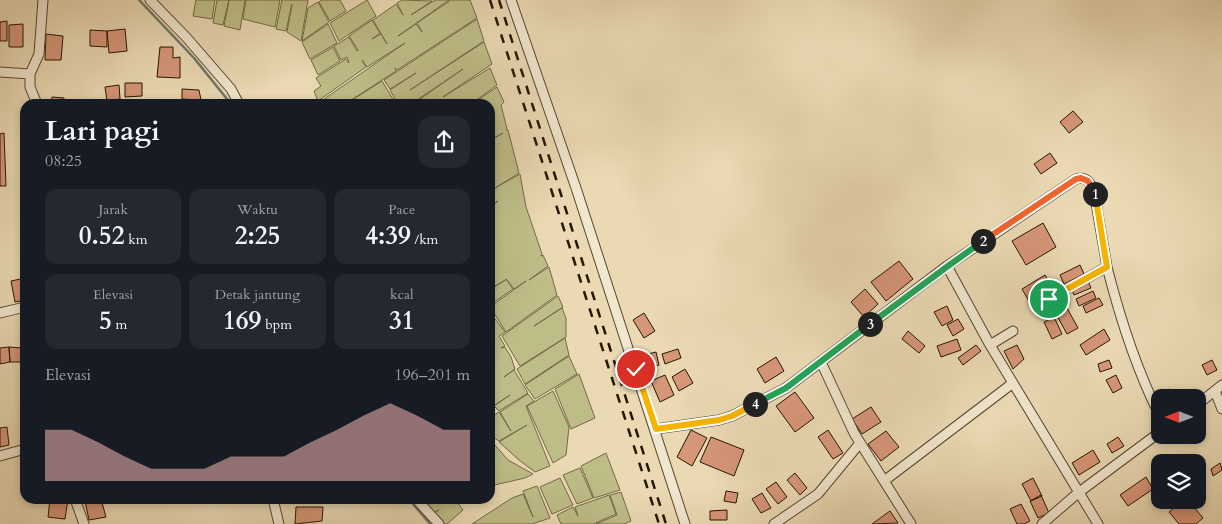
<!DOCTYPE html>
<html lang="id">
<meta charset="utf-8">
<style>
:root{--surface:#171b24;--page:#242831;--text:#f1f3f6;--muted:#9ea1a6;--accent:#c59692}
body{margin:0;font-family:Cardo,serif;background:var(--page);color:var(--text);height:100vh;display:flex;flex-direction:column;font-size:19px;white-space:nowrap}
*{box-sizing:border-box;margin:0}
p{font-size:16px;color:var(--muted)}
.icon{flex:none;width:28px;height:28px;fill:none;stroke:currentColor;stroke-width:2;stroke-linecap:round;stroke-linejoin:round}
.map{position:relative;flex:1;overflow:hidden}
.details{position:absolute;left:20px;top:99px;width:475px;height:405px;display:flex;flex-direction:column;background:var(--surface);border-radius:15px;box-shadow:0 2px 8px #0003}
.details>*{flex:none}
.needle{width:32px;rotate:270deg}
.buttons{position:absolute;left:1151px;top:389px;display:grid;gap:10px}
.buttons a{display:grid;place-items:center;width:55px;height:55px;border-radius:10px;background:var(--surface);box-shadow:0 2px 8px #0003;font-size:25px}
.pin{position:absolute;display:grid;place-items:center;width:42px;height:42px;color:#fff;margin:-21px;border:2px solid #fff;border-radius:50%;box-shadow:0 1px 5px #0007}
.km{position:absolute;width:25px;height:25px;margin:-12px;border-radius:50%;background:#222;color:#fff;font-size:14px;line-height:25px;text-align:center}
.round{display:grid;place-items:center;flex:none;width:52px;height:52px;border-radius:15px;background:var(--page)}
.head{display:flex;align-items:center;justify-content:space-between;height:85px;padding:0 25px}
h1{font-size:28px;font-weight:800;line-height:38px}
.metrics{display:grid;grid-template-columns:repeat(3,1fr);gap:8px;height:85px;padding:5px 25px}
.metrics div{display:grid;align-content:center;border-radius:12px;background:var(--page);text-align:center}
.metrics b{font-size:25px;font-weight:800}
.metrics small{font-size:14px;font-weight:400}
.metrics p{font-size:14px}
.chart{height:140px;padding:10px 25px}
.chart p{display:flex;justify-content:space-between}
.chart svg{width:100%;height:90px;margin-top:5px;fill:var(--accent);opacity:.7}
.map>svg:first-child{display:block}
.green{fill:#bebd88;stroke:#726946}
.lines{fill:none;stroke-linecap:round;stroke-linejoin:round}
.stream{stroke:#6b786b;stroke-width:2.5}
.building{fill:#d69678;stroke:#271503}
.minor-casing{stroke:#58462f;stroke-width:11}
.minor{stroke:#f1e6ce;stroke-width:9}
.rail{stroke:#271503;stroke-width:2.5;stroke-dasharray:9 9;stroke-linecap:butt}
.split-1-casing{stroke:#fff;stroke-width:10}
.split-2-casing{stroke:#fff;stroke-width:10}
.split-3-casing{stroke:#fff;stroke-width:10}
.split-4-casing{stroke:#fff;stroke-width:10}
.split-5-casing{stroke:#fff;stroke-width:10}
.split-1{stroke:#f5b400;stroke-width:6}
.split-2{stroke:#f0652b;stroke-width:6}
.split-3{stroke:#22a559;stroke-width:6}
.split-4{stroke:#22a559;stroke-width:6}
.split-5{stroke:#f5b400;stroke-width:6}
</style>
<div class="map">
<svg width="1222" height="524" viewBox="0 0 1222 524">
<rect width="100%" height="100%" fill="#ead9b3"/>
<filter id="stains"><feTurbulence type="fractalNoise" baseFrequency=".004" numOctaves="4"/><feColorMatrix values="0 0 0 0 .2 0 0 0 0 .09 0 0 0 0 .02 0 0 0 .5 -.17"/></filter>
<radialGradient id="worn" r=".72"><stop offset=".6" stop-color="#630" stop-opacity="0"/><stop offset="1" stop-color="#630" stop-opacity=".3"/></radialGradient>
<!-- green -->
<path class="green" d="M196 0H215L212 19 193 16Z
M217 0H229L223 25 213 23Z
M229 0H245L240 30 224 26Z
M246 0H280L275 27 243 19Z
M282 0H308L301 41 287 32 292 4 286 31 276 29Z
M321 0H340L346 11 330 21 319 2Z
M367 0 376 16 339 41 330 23Z
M402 0 432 1 411 15 435 0H449L398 36 416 24 422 32 417 23 451 0H470L477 18 397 70 395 68 396 71 345 104H317L405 43 367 67 362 60 366 67 318 101 314 91 321 86 316 78 346 59 349 63 347 57 341 60 334 46 349 37 357 51 358 50 349 36 372 20 380 33 372 39 381 34 387 44 373 20 396 4 403 15 397 3Z
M318 2 329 22 302 41 308 8Z
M477 19 484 41 410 90 484 42 492 64 443 97 490 68 497 85 471 104H440L438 100V104H413L463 69 411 104H398L390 90 416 73 390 89 384 80Z
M328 24 337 43 310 59 302 42Z
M333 47 340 61 318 75 311 60Z
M382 81 396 104H346Z
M497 87 504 102 501 105 507 129 506 130H508L519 173 495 188 520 174 526 207 542 254 541 256 543 255 548 266 529 280 549 267 557 295 506 332 490 307 526 281 514 289 507 280 513 289 490 305V290L507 279 490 289V240H492L490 237V207L498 201 490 206V158L492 157H490V141L503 133 490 140V104H472Z
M558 296 563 307 534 326 562 308 566 318V337L520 366 502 336Z
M495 319 505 332 499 336 505 346 501 348 505 347 511 357 515 369 504 377 514 370 528 393 499 411 494 406 510 395 490 408V323Z
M565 338 569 355 525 384 517 369Z
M569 356 577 374 535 399 525 385Z
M579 374 595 418 571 429 555 389Z
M553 391 569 427 566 455 553 463 527 406Z
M528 394 534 401 526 406 550 466 535 472 519 460 499 442 527 425 499 441 490 435V418L499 412 511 431 500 412Z
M494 444 508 460 533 474 525 478 490 486V446Z
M606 453 620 490 594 498 581 466Z
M580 468 593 498 577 504 563 475Z
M560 478 573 505 552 514 540 487Z
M537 486 550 518 532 524H472L512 498 523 494 533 517 523 491Z
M621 492 631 521 624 524H596L617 515 610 495Z
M609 495 616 514 593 524H561L557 515 573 507 578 516 575 507Z
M420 499H455L463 510 447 524H444L433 513 439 510 433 513Z"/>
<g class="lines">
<!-- stream -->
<path class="stream" d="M139 0 194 58 231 104
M409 499 430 524"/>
</g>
<!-- building -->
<path class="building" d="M7 21V41H0V22Z
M23 24V47H9V25Z
M125 29 127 51 109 53 107 31Z
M90 30 107 31V47L90 46Z
M46 34 63 36 61 60H45Z
M160 47H173V58L180 57V78L157 77Z
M125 83H142V96L125 97Z
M119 85 120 99 107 101 105 87Z
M182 89 199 90 201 100 182 99Z
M52 97 64 98 63 104H51Z
M1073 111 1083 122 1069 133 1060 122Z
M4 133 6 186H0V134Z
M1050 153 1057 163 1041 174 1034 164Z
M1043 223 1056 247 1026 265 1012 241Z
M899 261 913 279 886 301 871 282Z
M1080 265 1084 274 1064 284 1060 275Z
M1045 275 1056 293 1033 308 1022 289Z
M25 278V300L15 302 11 281Z
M1088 281 1091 288 1074 295 1071 288Z
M865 289 878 304 864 317 851 302Z
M1093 291 1096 298 1079 306 1076 299Z
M1099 298 1103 305 1086 313 1083 306Z
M1062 299 1078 328 1067 334 1051 305Z
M947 306 953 320 942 326 934 312Z
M644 313 655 331 644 338 633 320Z
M1054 317 1062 334 1052 339 1044 322Z
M958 319 964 329 953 336 947 325Z
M1104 329 1110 340 1086 355 1080 345Z
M908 331 925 346 919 353 902 339Z
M957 339 961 350 941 357 937 346Z
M976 345 981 351 963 365 958 358Z
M1017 345 1024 359 1013 369 1004 351Z
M9 347 10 362 0 364V348Z
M9 347 23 348V362H10Z
M678 349 681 358 665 364 662 354Z
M656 352 659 365 647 368 644 355Z
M776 357 784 371 765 383 757 369Z
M1109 360 1112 368 1100 372 1098 364Z
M1212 360 1217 370 1207 375 1202 365Z
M685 369 693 383 679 391 672 377Z
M665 375 674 395 660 402 651 381Z
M1116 375 1122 388 1113 393 1106 380Z
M1169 389 1174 398H1160V410L1152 399Z
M795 392 814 418 795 432 776 406Z
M871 407 881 422 862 434 852 419Z
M7 427 9 445 0 447V428Z
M691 430 707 438 692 466 677 457Z
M828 430 843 453 833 459 818 437Z
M886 431 899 447 881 461 868 444Z
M711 437 744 450 734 476 700 462Z
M1118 437 1124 446 1112 453 1107 444Z
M1093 450 1100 462 1079 475 1072 463Z
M1220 463 1222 470 1213 476 1211 469Z
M795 473 807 488 800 495 787 480Z
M1146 477 1153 489 1128 506 1120 495Z
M1033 478 1042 496 1031 501 1022 484Z
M776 482 787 497 778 504 766 489Z
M726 491 738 493 736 503 724 501Z
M762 493 771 508 761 513 752 499Z
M1041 495 1049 513 1038 518 1030 501Z
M50 499H68L65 519 48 517Z
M101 499 106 517 89 520 85 501Z
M227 499H254V503Z
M281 499H317L281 502Z
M1184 500H1188L1203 518 1196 524H1179L1169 512Z
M1021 504 1030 521 1024 524H1017L1010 509Z
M296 507H323L322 521 295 524Z
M727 510V520H710V511Z
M890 511 898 523 872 524Z"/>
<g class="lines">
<!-- minor casing -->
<g class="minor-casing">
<path id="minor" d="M150 0 186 37 231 89 239 104
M511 0 576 188 685 524
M0 72 30 74
M37 104 30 87V74L39 54 43 0
M947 266 990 345 1098 524
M1049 299 1107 267C1120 318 1136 369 1160 416
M0 313 25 307
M990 345 1013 331
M821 362 854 433 911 524
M1215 391 1222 409
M1198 404 1222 385
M656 429 719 420 732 416 786 388 947 266 1076 179C1086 176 1090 182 1094 191L1107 267
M0 456 25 449
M884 481 1013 383
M75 499 84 524
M273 499 279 524
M416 499 439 524
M774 524 818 494 860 443
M1042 524 1078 493 1160 432"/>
</g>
<!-- minor -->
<use href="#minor" class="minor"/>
<!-- rail -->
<path class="rail" d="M490 0 659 524
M499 0 666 524"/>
</g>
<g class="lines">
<!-- split-1 casing -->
<g class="split-1-casing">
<path id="split-1" d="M1049 299 1107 267 1095 194"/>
</g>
<!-- split-2 casing -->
<g class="split-2-casing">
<path id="split-2" d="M983 241 1076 179 1081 178 1088 181 1095 194"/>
</g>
<!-- split-3 casing -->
<g class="split-3-casing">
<path id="split-3" d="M870 324 948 266 983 241"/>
</g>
<!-- split-4 casing -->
<g class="split-4-casing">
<path id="split-4" d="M755 404 786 388 870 324"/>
</g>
<!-- split-5 casing -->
<g class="split-5-casing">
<path id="split-5" d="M636 369 656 429 719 420 732 416 755 404"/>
</g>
<!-- split-1 -->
<use href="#split-1" class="split-1"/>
<!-- split-2 -->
<use href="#split-2" class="split-2"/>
<!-- split-3 -->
<use href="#split-3" class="split-3"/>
<!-- split-4 -->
<use href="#split-4" class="split-4"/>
<!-- split-5 -->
<use href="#split-5" class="split-5"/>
</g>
<rect width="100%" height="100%" filter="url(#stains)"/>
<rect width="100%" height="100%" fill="url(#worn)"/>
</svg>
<div class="buttons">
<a><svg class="needle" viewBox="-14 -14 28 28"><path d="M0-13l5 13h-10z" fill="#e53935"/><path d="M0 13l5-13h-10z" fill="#9ea1a6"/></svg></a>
<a><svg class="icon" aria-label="layers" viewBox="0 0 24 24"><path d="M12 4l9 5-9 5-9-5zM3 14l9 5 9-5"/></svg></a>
</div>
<div class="pin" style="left:1049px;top:299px;background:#1e9e55"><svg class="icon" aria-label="arrive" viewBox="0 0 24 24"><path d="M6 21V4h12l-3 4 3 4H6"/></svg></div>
<div class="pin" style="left:636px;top:369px;background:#d93025"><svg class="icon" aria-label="check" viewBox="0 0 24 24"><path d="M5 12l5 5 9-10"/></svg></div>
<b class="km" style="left:1095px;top:194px">1</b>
<b class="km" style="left:983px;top:241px">2</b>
<b class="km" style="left:870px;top:324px">3</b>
<b class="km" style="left:755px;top:404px">4</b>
<section class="details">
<div class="head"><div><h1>Lari pagi</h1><p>08:25</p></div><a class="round"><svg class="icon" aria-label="share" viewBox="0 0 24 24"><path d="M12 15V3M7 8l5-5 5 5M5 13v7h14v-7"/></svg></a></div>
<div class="metrics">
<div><p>Jarak</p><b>0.52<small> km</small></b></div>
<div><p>Waktu</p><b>2:25</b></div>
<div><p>Pace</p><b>4:39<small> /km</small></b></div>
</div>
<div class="metrics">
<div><p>Elevasi</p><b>5<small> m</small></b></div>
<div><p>Detak jantung</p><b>169<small> bpm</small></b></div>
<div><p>kcal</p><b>31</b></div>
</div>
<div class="chart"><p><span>Elevasi</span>196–201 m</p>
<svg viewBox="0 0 160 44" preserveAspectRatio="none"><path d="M0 44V19L10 19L20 25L30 32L40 38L50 38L60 38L70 32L80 32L90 32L100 25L110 19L120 12L130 6L140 12L150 19L160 19V44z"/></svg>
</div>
</section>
</div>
